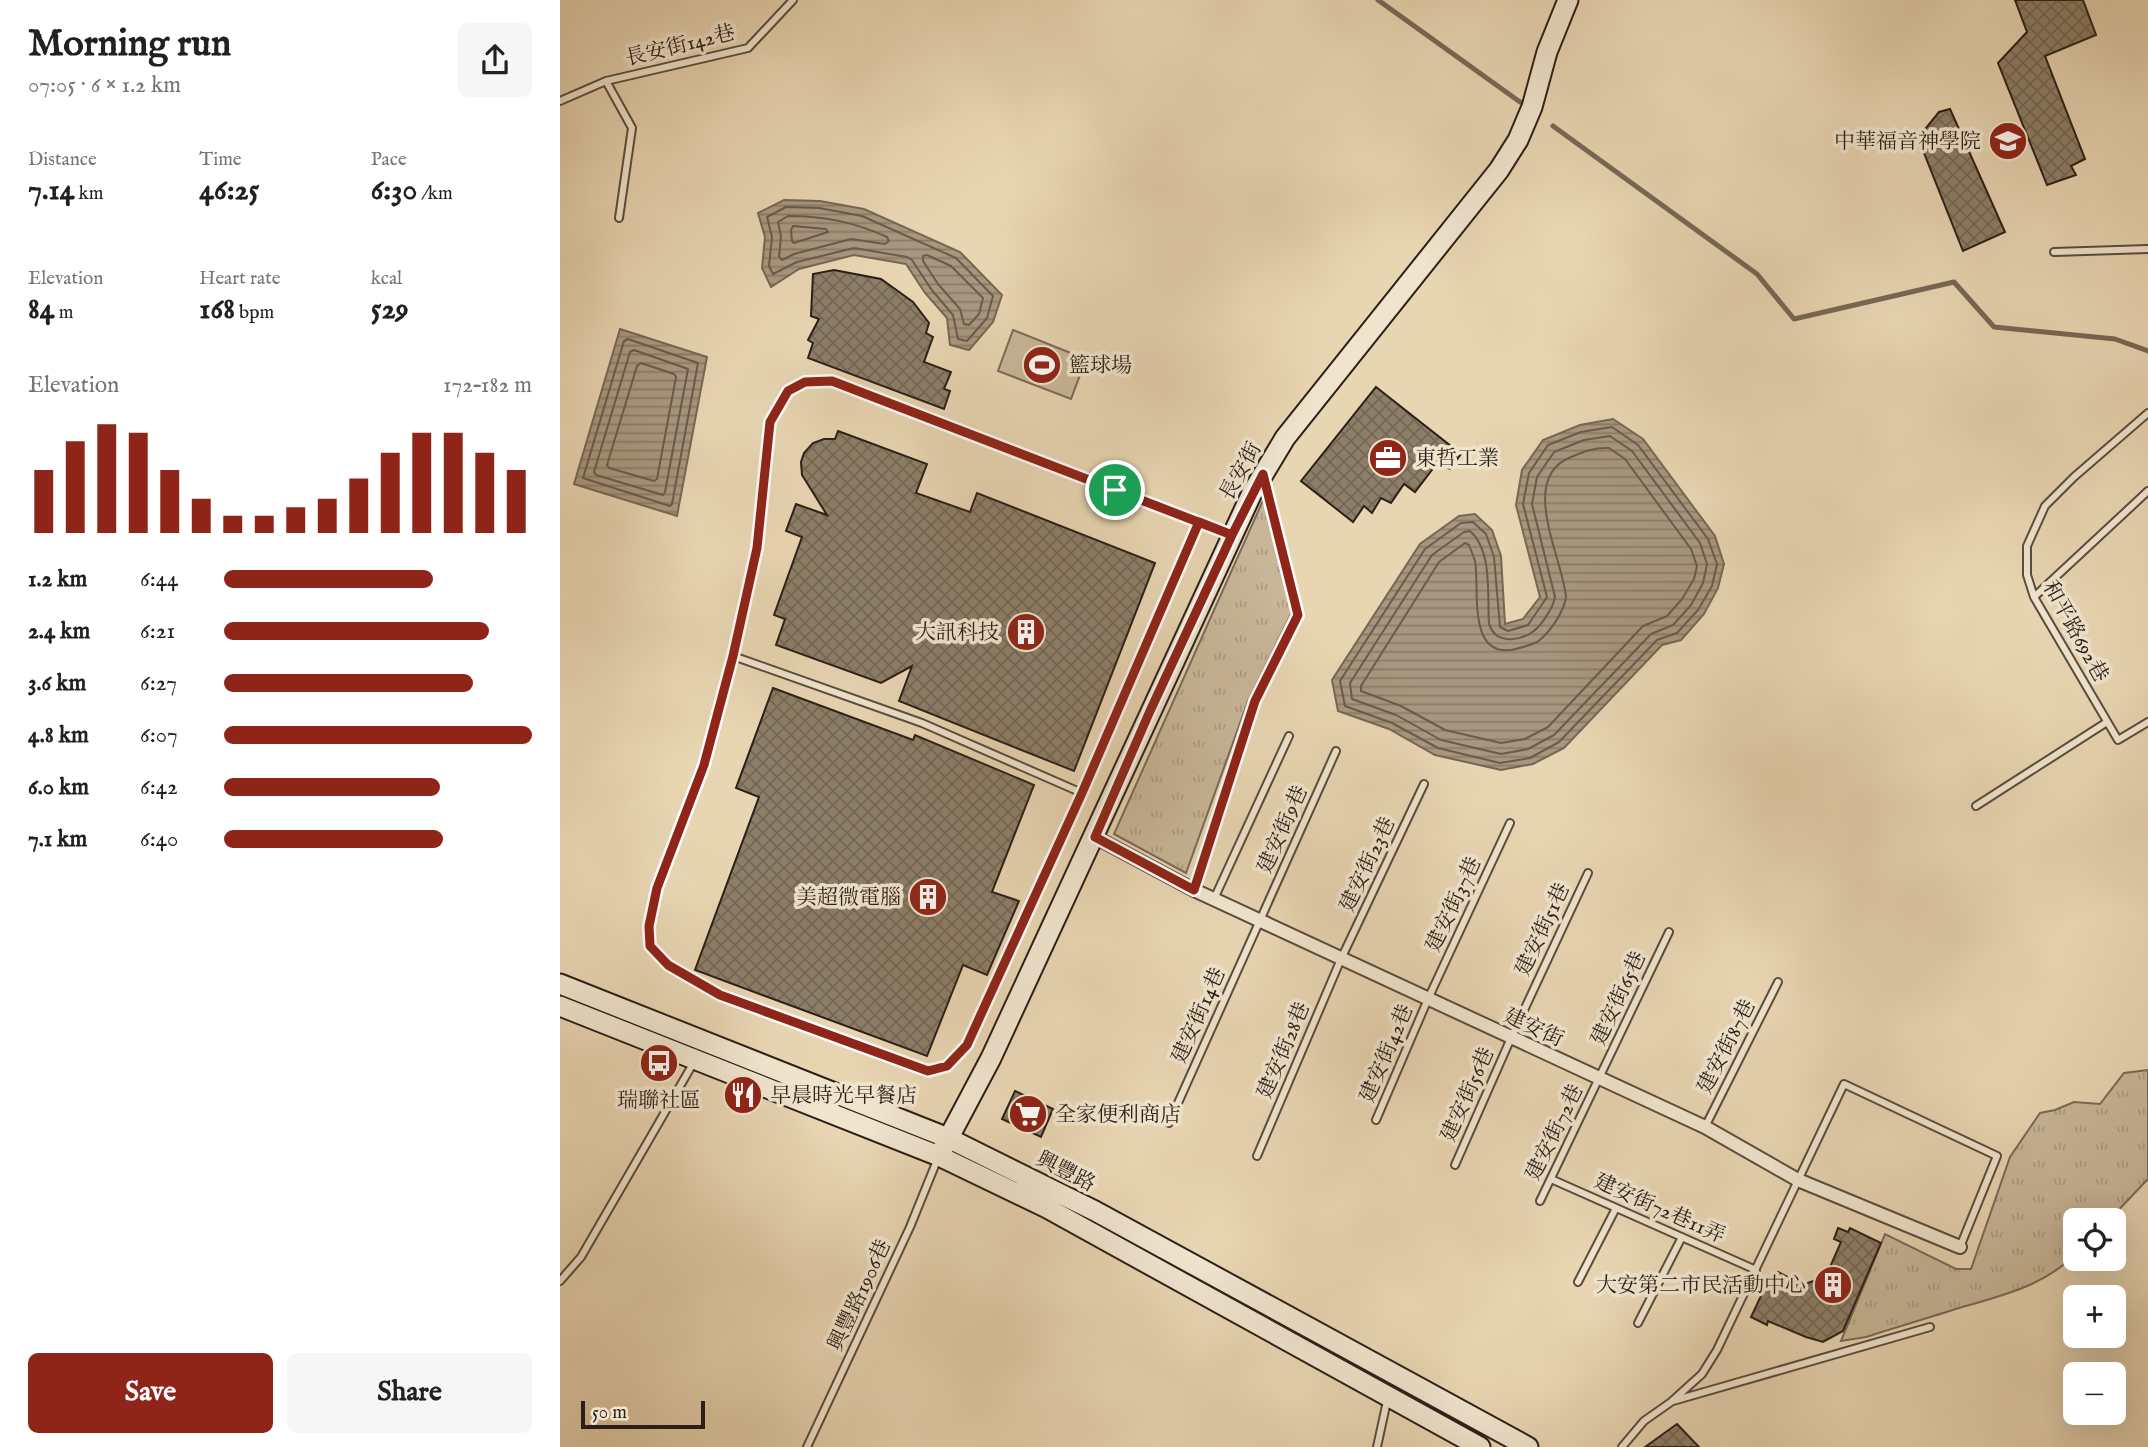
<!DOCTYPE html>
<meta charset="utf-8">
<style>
:root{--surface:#fff;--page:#f6f6f6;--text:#202124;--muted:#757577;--accent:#8f2418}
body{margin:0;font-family:"IM FELL English","Noto Serif TC",serif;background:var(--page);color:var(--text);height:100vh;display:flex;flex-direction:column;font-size:26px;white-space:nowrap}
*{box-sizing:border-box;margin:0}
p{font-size:23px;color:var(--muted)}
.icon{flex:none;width:38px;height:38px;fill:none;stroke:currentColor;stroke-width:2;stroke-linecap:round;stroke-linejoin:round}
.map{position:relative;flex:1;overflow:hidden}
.side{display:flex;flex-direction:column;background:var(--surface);width:560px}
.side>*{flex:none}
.tools{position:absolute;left:1503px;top:1208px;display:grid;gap:14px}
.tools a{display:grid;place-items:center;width:63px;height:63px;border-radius:10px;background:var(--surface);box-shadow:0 7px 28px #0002;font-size:35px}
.scale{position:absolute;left:21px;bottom:18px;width:124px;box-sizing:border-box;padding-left:7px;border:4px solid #2b1f18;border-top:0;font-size:19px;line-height:24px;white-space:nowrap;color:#2b1f18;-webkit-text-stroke:5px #f0e4cd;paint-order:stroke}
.pin{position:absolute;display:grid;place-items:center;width:60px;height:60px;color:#fff;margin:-30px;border:4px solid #fff;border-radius:50%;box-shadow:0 2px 7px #0007}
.round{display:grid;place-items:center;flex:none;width:74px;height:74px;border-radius:10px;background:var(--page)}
.headline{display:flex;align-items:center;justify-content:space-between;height:119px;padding:0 28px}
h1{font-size:38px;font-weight:700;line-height:52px}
.figures{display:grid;grid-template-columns:repeat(3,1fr);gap:10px;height:119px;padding:7px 28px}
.figures div{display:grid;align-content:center}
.figures b{font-size:30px;font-weight:700}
.figures small{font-size:19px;font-weight:400}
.figures p{font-size:19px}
.chart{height:196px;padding:14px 28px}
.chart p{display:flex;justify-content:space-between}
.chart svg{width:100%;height:126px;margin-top:7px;stroke:var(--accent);stroke-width:6}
.button{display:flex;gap:14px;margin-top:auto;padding:14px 28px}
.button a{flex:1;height:80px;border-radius:10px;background:var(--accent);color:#fff;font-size:28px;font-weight:700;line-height:80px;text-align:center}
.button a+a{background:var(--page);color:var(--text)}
ul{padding:0 28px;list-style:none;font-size:23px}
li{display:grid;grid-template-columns:112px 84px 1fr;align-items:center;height:52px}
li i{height:18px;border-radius:9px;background:var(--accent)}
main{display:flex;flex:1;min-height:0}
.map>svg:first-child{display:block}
.grass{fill:url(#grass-tufts);stroke:#7a6a58;stroke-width:2}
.pitch{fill:#c8b698;stroke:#7a6a58;stroke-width:2}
.water{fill:url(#water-rules);stroke:#766755;stroke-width:2}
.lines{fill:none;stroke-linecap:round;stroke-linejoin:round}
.shore{stroke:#6a5b4b;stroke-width:2}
.stream{stroke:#766755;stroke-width:5}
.building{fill:url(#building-cross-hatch);stroke:#2b1f18;stroke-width:2}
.lane-casing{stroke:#5a4c3e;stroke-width:10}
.street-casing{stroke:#5a4c3e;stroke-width:16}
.secondary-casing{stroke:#2b1f18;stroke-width:23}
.lane{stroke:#f0e4cd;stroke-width:6}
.street{stroke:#f0e4cd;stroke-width:12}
.secondary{stroke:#f0e4cd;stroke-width:19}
.route-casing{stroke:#fff;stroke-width:14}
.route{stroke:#8f2418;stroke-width:9}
.labels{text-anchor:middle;stroke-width:7;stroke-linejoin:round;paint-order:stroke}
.street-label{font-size:21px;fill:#2b1f18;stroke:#f0e4cd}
.poi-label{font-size:21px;fill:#2b1f18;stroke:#f0e4cd;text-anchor:end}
</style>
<main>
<section class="side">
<div class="headline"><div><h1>Morning run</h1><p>07:05 · 6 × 1.2 km</p></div><a class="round"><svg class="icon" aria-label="share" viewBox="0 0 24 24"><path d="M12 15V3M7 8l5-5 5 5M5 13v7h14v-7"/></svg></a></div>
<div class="figures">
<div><p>Distance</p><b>7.14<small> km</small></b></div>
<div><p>Time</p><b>46:25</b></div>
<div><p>Pace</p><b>6:30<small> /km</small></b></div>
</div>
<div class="figures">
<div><p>Elevation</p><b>84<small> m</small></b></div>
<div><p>Heart rate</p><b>168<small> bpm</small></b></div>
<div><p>kcal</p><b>529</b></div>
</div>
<div class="chart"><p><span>Elevation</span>172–182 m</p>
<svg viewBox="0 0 160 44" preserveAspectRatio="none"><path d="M5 44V22M15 44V12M25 44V6M35 44V9M45 44V22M55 44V32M65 44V38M75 44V38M85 44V35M95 44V32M105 44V25M115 44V16M125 44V9M135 44V9M145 44V16M155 44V22"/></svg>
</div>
<ul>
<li><b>1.2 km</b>6:44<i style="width:68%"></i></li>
<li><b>2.4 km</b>6:21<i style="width:86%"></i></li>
<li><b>3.6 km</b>6:27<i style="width:81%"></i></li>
<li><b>4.8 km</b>6:07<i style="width:100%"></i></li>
<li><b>6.0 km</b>6:42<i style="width:70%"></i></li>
<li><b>7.1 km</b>6:40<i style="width:71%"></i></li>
</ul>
<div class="button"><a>Save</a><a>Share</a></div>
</section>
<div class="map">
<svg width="1588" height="1447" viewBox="0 0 1588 1447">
<defs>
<pattern id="grass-tufts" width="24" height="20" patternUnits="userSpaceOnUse" patternTransform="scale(1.75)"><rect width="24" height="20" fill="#c8b698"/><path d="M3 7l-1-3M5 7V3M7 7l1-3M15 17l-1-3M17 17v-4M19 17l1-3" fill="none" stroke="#ac9c82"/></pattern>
<pattern id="water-rules" width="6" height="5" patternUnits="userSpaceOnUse" patternTransform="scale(1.75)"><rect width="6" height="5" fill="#a8977e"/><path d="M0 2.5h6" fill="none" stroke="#897b66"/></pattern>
<pattern id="building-cross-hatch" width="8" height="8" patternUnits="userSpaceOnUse" patternTransform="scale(1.75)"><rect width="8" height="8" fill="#8d7e68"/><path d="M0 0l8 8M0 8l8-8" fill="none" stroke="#736755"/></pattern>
</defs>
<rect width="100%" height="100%" fill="#e8d5b2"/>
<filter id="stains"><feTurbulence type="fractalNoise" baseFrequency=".00286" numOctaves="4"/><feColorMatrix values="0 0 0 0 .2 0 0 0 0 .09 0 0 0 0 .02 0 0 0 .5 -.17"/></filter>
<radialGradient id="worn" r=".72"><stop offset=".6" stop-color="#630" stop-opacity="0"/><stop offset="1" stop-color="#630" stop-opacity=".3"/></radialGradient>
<!-- grass -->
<path class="grass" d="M705 496 734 608 688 701 626 873 554 834Z
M1588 1070V1179L1549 1220H1516L1515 1255C1483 1286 1441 1296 1399 1308 1368 1318 1337 1327 1306 1337L1281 1341 1325 1234 1396 1269H1411L1450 1157 1480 1113 1495 1110 1514 1102 1540 1104 1564 1073Z"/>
<!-- pitch -->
<path class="pitch" d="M453 330 526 359 511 399 438 371Z"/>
<!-- water -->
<path class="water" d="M224 200 260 201 304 209 400 252 442 295 433 322 409 350 390 345 387 318 365 293 346 264 294 255 239 269 211 287 202 268 205 237 198 213Z
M60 329 147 357 117 516 14 484Z
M1053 419 1083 439 1155 536 1164 564 1158 588 1144 614 1121 640 1102 645 1004 748 973 764 941 770 875 755 829 729 778 711 772 680 860 544 899 516 915 514 932 530 941 556 945 624 963 619 980 597 956 505 962 470 983 440 1020 425Z"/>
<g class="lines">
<!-- shore -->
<path class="shore" d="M226 207 259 208 302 216 396 258 433 296 427 318 407 341 398 339 393 315 371 289 352 260 347 257 294 248 237 262 213 274 209 266 212 237 207 217Z
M228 216C264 216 294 222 327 237L329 241 325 244 291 239 234 254 222 260 219 257 221 236 218 222Z
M233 226 266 229 268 232 234 243 232 241 231 230Z
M367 255 391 266 423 298 419 314 409 325 404 324 400 309 378 284 363 261V256Z
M68 339 138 363 112 504 110 506 23 478 64 341Z
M74 350 128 369 105 492 103 495 36 475 34 472 70 352Z
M81 363 114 374 116 377 97 479 94 481 49 468 47 465 77 366Z
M1052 427 1078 445 1148 539 1157 564 1152 586 1138 610 1117 633 1097 640 999 742 970 758 940 763 878 748 832 723 785 706 780 681 865 549 901 523 913 522 926 534 934 557 940 627 948 631 968 625 987 597 963 504 969 473 988 445 1021 432Z
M1050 436 1072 451 1140 543 1147 564 1143 583 1131 605 1113 625 1091 634 994 735 968 749 941 754 881 740 836 715 792 699 790 683 872 555 904 532 910 531C933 551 927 596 929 624 935 643 956 642 971 633 981 627 993 608 995 597L972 504 977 477 994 452 1024 440Z
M1049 448 1065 459 1131 549 1137 566 1134 579 1122 599 1107 616 1083 626 988 727 965 739 941 743 885 730 841 706 801 691V686L879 562 905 543 909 545C911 550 913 555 915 561 920 588 906 661 956 649 963 647 971 645 977 642 989 634 1004 612 1006 597 1002 556 958 478 1011 457 1023 452 1035 447 1049 448Z"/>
<!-- stream -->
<path class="stream" d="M818 0 960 102
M993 126 1197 274 1234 319 1394 282 1434 327 1555 339 1588 351"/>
</g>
<!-- building -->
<path class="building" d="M1455 0H1523L1536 35 1485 56 1525 159 1511 166 1516 175 1487 185 1438 63 1467 32Z
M1390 109 1445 232 1403 251 1358 138 1379 112Z
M274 270 321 279 353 302 369 323 366 333 373 337 364 362 391 372 384 389 390 391 384 409 248 358 253 343 248 340 259 319 251 316 253 274Z
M816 387 901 454 890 469 878 462 855 492 844 484 831 503 821 498 812 513 804 506 793 522 741 481Z
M278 431 367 464 356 493 410 512 417 493 595 563 514 771 339 701 352 666 321 683 216 645 225 619 214 615 242 537 226 531 236 504 267 515 242 475 241 462 244 453 253 443 264 439H275Z
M213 688 353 740 355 735 474 785 432 892 459 901 427 975 403 965 367 1056 135 970 199 797 176 788Z
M455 1091 493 1109 481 1137 442 1119Z
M1278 1228 1288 1232 1290 1228 1321 1243 1283 1331 1263 1342 1246 1337 1208 1321 1207 1325 1191 1317 1208 1281 1212 1284 1218 1272 1242 1285 1256 1280 1263 1283 1281 1242 1274 1239Z
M1117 1424 1139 1447H1085Z"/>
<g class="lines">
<!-- lane casing -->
<g class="lane-casing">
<path id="lane" d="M46 81 72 128 59 218
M0 101 46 81 188 48 233 0
M1494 252 1588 249
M1588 413 1514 477 1485 506 1467 546V575L1474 597 1558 740 1588 722
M639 522 522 793 407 1045 387 1066 368 1071 160 995 108 965 90 946 89 926 97 889 144 765 173 656 197 548 210 422 228 391 245 382 272 381 670 534
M1474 597 1588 491
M173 656 362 723 522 793
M1416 806 1547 722
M634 890 695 701 738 615 705 482
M654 899 729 736
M816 1120 868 999 950 823
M609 1123 776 751
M1145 1127 1218 982
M697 1156 781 959 864 784
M895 1165 951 1038 1028 873
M991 1179 1196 1270
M980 1201 1109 932
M0 1281 21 1257 134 1062
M1018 1282 1056 1208
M1078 1323 1122 1237
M1113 1401 1370 1327
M247 1447 350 1227 378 1158
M817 1447 827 1401
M1062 1447 1084 1421 1111 1402 1142 1374 1157 1350 1284 1084 1437 1156 1400 1247"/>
</g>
<!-- street casing -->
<g class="street-casing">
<path id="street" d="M535 837 634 890 1145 1127 1238 1180 1400 1247"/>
</g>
<!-- secondary casing -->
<g class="secondary-casing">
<path id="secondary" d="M0 984 388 1138 535 1211 968 1447
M0 1006 379 1156 487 1208 920 1447
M379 1156 431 1058 692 493 725 438 939 170 958 140 972 107 987 52 1008 0"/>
</g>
<!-- lane -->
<use href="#lane" class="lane"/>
<!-- street -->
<use href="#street" class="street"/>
<!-- secondary -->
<use href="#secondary" class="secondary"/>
</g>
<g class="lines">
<!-- route casing -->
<g class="route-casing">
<path id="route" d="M555 490 272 381 245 382 228 391 210 422 197 548 173 656 144 765 97 888 89 926 90 946 108 965 160 995 368 1071 387 1066 407 1045 522 793 639 522 672 535 590 711 535 837 634 890 695 701 738 615 703 474 672 535 555 490"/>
</g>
<!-- route -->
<use href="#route" class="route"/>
</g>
<!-- icons -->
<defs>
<g id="university-disc" transform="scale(2.0125)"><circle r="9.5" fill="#8f2418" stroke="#f0e4cd"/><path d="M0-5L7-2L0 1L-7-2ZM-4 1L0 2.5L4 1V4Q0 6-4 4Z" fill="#fff"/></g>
<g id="stadium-disc" transform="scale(2.0125)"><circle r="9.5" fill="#8f2418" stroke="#f0e4cd"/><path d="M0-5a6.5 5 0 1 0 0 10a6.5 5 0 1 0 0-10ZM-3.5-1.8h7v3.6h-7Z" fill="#fff"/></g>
<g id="office-disc" transform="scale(2.0125)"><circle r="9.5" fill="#8f2418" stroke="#f0e4cd"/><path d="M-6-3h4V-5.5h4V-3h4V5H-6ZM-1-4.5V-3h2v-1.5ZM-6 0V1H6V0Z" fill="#fff"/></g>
<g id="building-disc" transform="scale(2.0125)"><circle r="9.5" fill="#8f2418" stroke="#f0e4cd"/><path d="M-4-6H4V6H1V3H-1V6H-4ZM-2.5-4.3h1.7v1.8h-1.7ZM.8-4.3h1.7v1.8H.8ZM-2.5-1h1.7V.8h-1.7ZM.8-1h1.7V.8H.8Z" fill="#fff"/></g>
<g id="bus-disc" transform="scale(2.0125)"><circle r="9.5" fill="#8f2418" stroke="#f0e4cd"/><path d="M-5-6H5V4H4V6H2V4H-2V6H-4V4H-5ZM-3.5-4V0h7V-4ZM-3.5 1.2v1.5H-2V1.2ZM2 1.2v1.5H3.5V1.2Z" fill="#fff"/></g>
<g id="restaurant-disc" transform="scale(2.0125)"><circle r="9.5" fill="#8f2418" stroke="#f0e4cd"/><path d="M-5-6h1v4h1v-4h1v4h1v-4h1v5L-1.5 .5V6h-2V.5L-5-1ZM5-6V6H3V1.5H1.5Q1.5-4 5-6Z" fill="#fff"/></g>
<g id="supermarket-disc" transform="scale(2.0125)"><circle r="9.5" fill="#8f2418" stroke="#f0e4cd"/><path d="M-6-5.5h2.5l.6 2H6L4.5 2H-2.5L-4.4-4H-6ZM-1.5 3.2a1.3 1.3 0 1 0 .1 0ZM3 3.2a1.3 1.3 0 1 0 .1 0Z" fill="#fff"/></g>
</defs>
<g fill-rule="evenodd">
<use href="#university-disc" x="1448" y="141"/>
<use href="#stadium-disc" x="482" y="365"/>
<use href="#office-disc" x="828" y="458"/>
<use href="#building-disc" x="466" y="632"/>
<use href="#building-disc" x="368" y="897"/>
<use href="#bus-disc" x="99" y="1063"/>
<use href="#restaurant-disc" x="183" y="1095"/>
<use href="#supermarket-disc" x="468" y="1114"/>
<use href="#building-disc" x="1273" y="1285"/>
</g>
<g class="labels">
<!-- street labels -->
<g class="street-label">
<text transform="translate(120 45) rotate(-14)" y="7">長安街142巷</text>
<text transform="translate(680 471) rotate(-61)" y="7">長安街</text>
<text transform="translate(1516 631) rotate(61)" y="7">和平路692巷</text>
<text transform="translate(722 829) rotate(-66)" y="7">建安街9巷</text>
<text transform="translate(807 864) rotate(-65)" y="7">建安街23巷</text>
<text transform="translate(893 904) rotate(-65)" y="7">建安街37巷</text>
<text transform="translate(982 929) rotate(-65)" y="7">建安街51巷</text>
<text transform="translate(1058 998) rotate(-65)" y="7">建安街65巷</text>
<text transform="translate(638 1015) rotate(-66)" y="7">建安街14巷</text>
<text transform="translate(974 1027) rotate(25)" y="7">建安街</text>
<text transform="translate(1166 1046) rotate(-63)" y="7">建安街87巷</text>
<text transform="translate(723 1050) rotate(-67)" y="7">建安街28巷</text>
<text transform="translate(826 1053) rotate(-67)" y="7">建安街42巷</text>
<text transform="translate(907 1094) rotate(-66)" y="7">建安街56巷</text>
<text transform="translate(994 1132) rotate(-64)" y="7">建安街72巷</text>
<text transform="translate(506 1171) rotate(27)" y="7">興豐路</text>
<text transform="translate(1100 1208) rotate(24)" y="7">建安街72巷11弄</text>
<text transform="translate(299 1295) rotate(-65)" y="7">興豐路1906巷</text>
</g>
<!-- poi labels -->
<g class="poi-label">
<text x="1421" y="148">中華福音神學院</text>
<text x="509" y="372" text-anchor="start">籃球場</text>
<text x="855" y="465" text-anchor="start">東哲工業</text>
<text x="439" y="639">大訊科技</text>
<text x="341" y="904">美超微電腦</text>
<text x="210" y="1102" text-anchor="start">早晨時光早餐店</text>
<text x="99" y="1107" text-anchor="middle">瑞聯社區</text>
<text x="495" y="1121" text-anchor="start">全家便利商店</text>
<text x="1246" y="1292">大安第二市民活動中心</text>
</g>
</g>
<rect width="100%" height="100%" filter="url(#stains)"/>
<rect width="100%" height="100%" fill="url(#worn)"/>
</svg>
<div class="tools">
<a><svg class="icon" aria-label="locate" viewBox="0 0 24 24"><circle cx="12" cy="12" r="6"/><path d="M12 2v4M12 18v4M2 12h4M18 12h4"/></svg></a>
<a>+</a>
<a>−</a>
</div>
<div class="scale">50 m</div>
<div class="pin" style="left:555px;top:490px;background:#1e9e55"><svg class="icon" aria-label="arrive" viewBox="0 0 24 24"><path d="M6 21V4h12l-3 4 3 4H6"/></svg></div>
</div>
</main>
